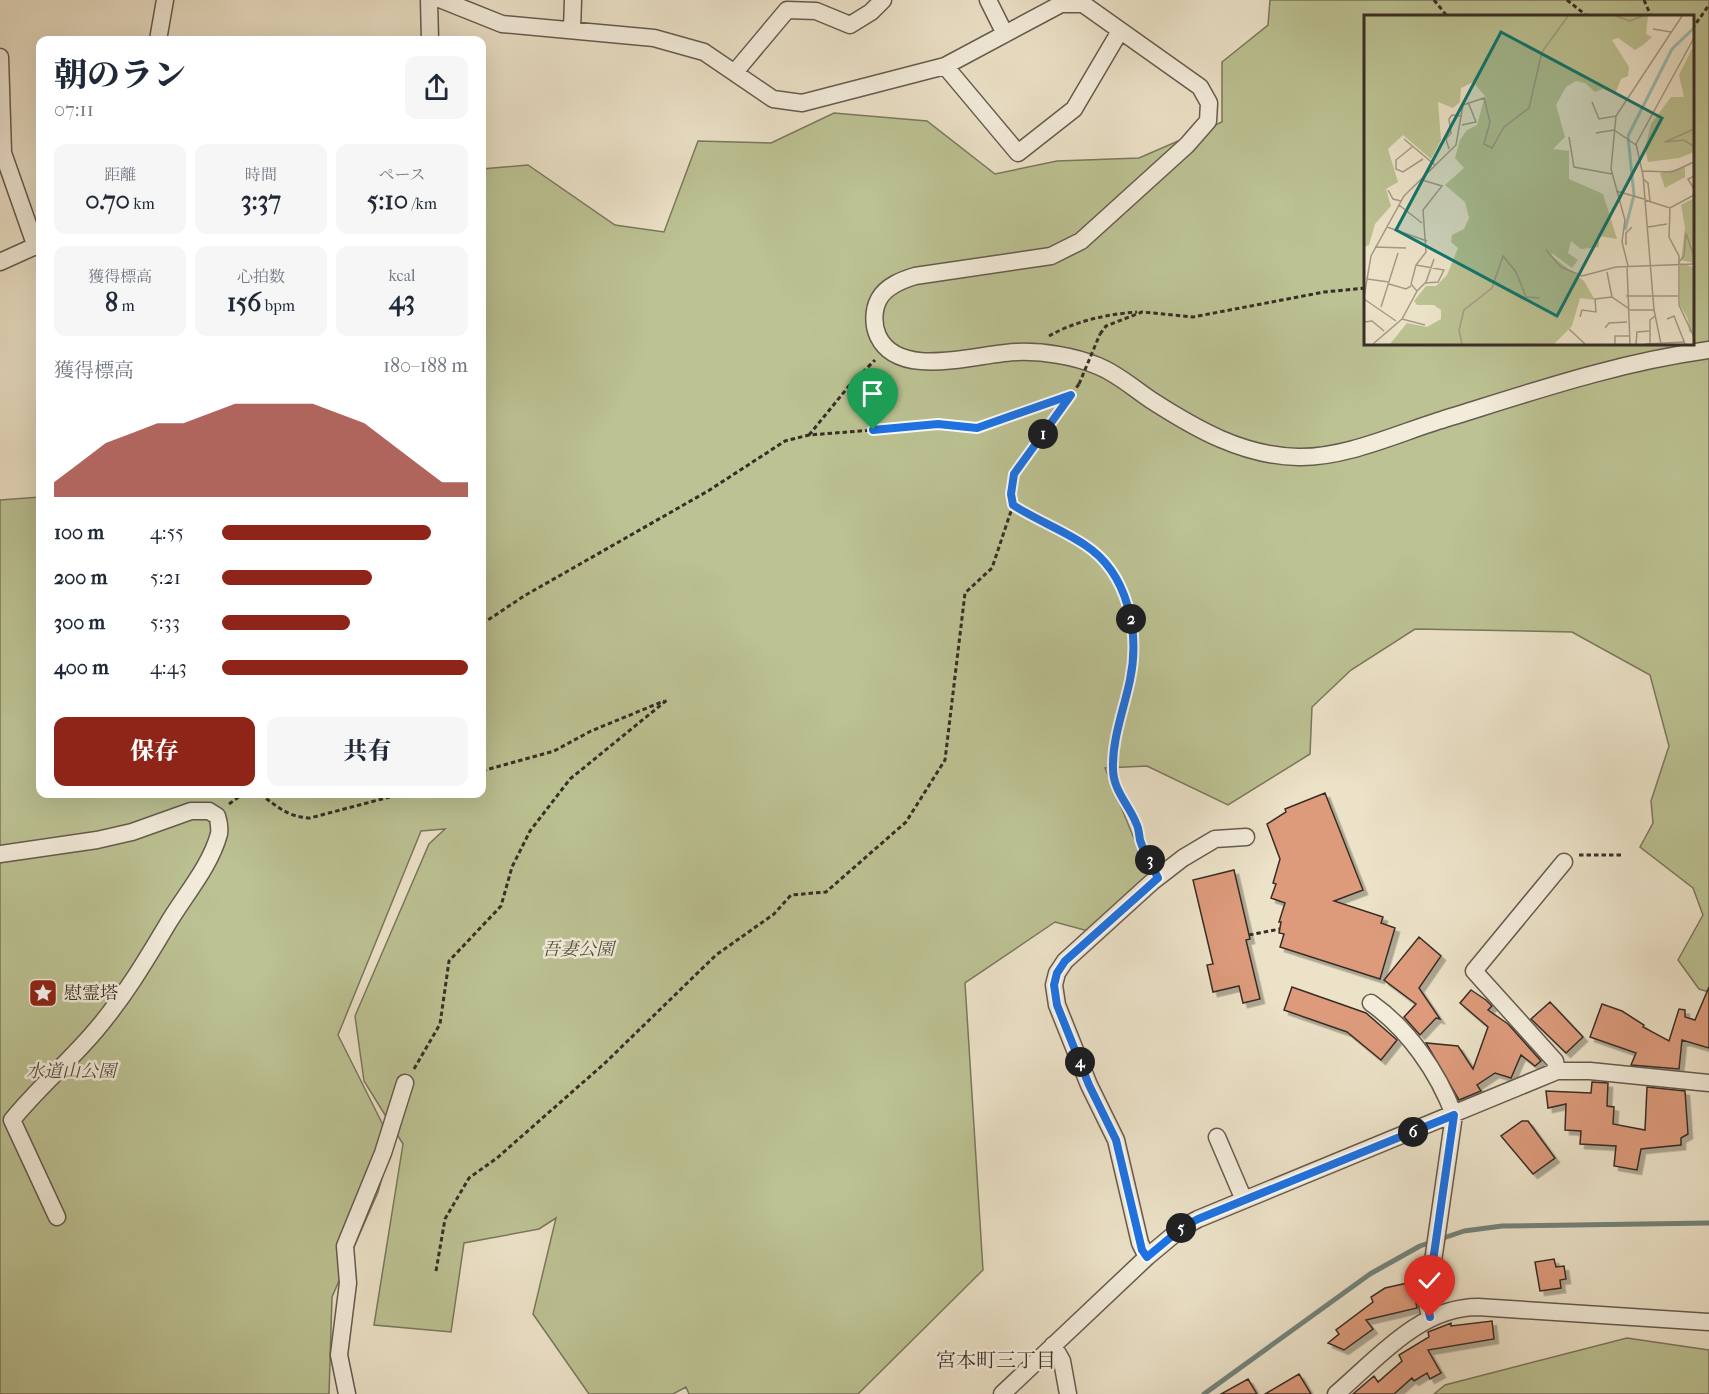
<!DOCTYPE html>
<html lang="ja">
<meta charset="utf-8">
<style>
:root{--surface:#fff;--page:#f6f6f7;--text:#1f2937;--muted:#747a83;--accent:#8f2418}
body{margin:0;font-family:"IM FELL French Canon","Noto Serif JP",serif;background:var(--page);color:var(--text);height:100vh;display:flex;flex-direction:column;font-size:22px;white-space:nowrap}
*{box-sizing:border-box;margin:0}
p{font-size:20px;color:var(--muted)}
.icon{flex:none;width:33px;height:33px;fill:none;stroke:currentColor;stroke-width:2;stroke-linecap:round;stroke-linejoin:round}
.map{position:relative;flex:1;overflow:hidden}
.sheet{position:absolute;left:36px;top:36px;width:450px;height:762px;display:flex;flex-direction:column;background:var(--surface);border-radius:12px;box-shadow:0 6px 24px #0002}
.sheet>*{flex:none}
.pin{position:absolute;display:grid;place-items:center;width:51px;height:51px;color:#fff;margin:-62px -26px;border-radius:50% 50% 50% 0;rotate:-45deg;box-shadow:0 0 6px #0007}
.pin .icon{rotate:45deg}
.km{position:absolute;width:30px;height:30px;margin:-15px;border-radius:50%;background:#222;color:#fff;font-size:16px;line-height:30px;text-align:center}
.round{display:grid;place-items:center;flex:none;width:63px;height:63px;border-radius:12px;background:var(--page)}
.headline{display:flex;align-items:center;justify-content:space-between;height:102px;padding:0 18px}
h1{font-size:33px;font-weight:800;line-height:45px}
.figures{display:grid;grid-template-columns:repeat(3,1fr);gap:9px;height:102px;padding:6px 18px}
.figures div{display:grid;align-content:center;border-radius:12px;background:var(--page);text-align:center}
.figures b{font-size:26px;font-weight:800}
.figures small{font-size:16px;font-weight:400}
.figures p{font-size:16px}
.chart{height:168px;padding:12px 18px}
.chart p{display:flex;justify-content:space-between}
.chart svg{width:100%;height:108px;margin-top:6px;fill:var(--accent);opacity:.7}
.button{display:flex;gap:12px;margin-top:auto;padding:12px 18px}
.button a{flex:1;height:69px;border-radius:12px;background:var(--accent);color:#fff;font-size:24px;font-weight:800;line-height:69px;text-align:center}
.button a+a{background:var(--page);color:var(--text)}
ul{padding:0 18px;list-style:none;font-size:20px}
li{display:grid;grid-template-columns:96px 72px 1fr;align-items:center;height:45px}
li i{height:15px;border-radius:8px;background:var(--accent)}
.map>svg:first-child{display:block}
.green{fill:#bcc293;stroke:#7a785d;stroke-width:1.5;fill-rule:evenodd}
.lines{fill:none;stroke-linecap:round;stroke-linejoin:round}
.stream{stroke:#73847c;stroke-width:5}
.building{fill:#dd9b7c;stroke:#392e27;stroke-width:1.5;filter:url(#shadow)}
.minor-casing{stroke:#665b4f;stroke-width:19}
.path{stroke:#392e27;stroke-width:3;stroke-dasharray:4.5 3;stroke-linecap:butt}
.minor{stroke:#f3ecdb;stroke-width:16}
.path-bridge{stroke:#392e27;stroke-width:3;stroke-dasharray:4.5 3;stroke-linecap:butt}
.route-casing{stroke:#fff;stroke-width:12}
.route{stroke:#1a73e8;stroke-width:8}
.labels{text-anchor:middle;stroke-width:5;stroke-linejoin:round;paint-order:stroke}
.park-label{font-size:18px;font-style:italic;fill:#534c3d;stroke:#f3ecdb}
.poi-label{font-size:18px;fill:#392e27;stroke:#f3ecdb;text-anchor:start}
.neighbourhood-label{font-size:20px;fill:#392e27;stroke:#f3ecdb}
.inset-river{fill:none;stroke:#99beb4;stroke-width:3}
.inset-road{fill:none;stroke:#a49a88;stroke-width:1.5}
.view{fill:#0f766e;fill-opacity:0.15;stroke:#0f766e;stroke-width:3}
.inset-edge{fill:none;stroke:#392e27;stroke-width:3}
</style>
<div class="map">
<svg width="1709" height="1394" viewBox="0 0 1709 1394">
<defs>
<filter id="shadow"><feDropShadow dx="4.5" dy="4.5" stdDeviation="0" flood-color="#0004"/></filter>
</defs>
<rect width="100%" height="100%" fill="#ece2c8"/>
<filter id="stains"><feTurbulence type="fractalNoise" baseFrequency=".00333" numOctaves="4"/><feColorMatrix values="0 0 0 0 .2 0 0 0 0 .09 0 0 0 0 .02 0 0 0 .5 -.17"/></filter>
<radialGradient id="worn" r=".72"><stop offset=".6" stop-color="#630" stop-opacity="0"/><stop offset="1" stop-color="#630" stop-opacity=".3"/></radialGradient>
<!-- green -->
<path class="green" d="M1270 0H1709V992L1699 989 1678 960 1703 915 1693 888 1640 847 1653 823 1651 801 1669 746 1650 675 1572 632 1415 629 1351 670 1312 707 1310 754 1228 805 1147 766 1105 768 1152 882 1088 931 1055 922 965 983 983 1270 858 1394H689L686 1387 673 1394H589L533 1314 556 1218 539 1229 464 1243 451 1332 374 1325 403 1144 364 1081 355 1016 429 844 445 829 421 831 338 1035 392 1143 378 1192 332 1297 329 1394H0V500L40 497V794H482V169L528 165 615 225 664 232 698 141 771 143 834 113 927 121 995 174 1057 161 1139 158 1222 122V62L1268 25ZM1366 16H1692V344H1366Z
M1627 1338 1709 1350V1394H1434L1445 1385Z"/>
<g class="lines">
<!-- stream -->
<path class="stream" d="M1204 1394 1370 1274 1420 1246 1464 1231 1502 1226 1709 1223"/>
</g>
<!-- building -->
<path class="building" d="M1325 793 1363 890 1334 901 1383 917 1381 923 1395 928 1380 979 1280 947 1284 934 1279 933 1281 922H1279L1285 903 1271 898 1276 884 1273 883 1280 859 1267 824 1286 812 1285 809Z
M1234 870 1250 939 1246 940 1260 999 1243 1003 1239 986 1213 992 1207 965 1213 964 1193 880Z
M1419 937 1441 956 1419 988 1440 1019 1436 1018 1420 1035 1404 1017 1416 1004 1384 980Z
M1292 987 1366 1013 1397 1040 1381 1060 1347 1032 1284 1010Z
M1709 987V1048L1682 1040 1679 1069 1631 1065 1636 1053 1590 1037 1602 1004 1622 1011 1644 1025 1643 1027 1669 1041 1679 1009 1685 1010V1017L1695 1020Z
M1471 990 1486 1000 1492 1006 1488 1010 1508 1024 1541 1061 1535 1066 1521 1055 1511 1078 1495 1073 1477 1085 1481 1091 1459 1100 1426 1043 1458 1046 1473 1069 1488 1027 1460 1003Z
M1550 1002 1583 1037 1566 1053 1531 1019Z
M1592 1082 1608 1083 1607 1106 1614 1107 1613 1124 1645 1130 1647 1087 1685 1091 1688 1134 1681 1138V1145L1641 1149 1637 1170 1614 1166 1616 1146 1580 1144 1581 1131 1565 1130 1566 1104 1548 1108 1546 1091 1591 1093Z
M1522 1121H1528L1555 1158 1533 1174 1501 1136Z
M1554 1259 1556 1267 1564 1266 1566 1279 1560 1280 1561 1288 1540 1291 1535 1262Z
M1412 1282 1417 1308 1366 1320 1373 1329 1344 1350 1328 1343 1339 1334 1336 1330 1373 1302 1371 1297 1385 1288Z
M1492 1321 1494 1339 1428 1350 1441 1373 1430 1379 1427 1373 1414 1381 1412 1378 1394 1394H1353L1374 1376 1378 1382 1402 1361 1399 1355 1429 1337 1428 1332 1451 1323V1326Z
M1299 1374 1311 1394H1265Z
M1248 1379 1257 1394H1221Z"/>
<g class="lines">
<!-- minor casing -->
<g class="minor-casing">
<path id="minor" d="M429 0 430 40
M442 0 502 24 654 38 704 52 773 99 802 103 945 66 1061 4H1083L1200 87 1209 103 1208 121 1187 145 1081 241 1051 256 915 276C902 280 886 286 879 299 873 310 873 325 878 336 899 381 978 353 1017 352 1043 351 1074 356 1098 366 1118 374 1133 388 1151 400 1196 429 1243 456 1298 457 1344 458 1394 435 1438 421 1529 393 1614 363 1709 350
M988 0 1005 34
M572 29 573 0
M158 40 165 0
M0 57 3 153 36 247
M945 66 1018 153 1074 109 1120 31
M735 72 787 10 816 11 850 25 871 12 883 0
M0 262 40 244
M0 854 97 840 132 832 191 811H209L217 816C219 822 220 827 219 834 210 867 184 896 167 925 145 962 124 997 96 1030 69 1062 38 1088 12 1120L57 1217
M1371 1003C1408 1029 1438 1072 1454 1115L1427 1303 1430 1317
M1557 1071 1555 1061 1474 971 1564 862
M1217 1137 1244 1200
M1147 1257 1140 1243 1116 1140 1089 1085 1057 1005 1054 985 1057 973 1065 961 1152 882 1183 858 1215 839 1246 837
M1053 1345 1062 1361 1068 1394
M347 1394 339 1355 348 1283 345 1246 383 1153 405 1083
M1002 1394 1147 1257 1183 1227 1198 1219 1557 1071H1590L1709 1083
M1336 1394C1378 1358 1420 1307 1478 1307L1709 1322"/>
</g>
<!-- path -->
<path class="path" d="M1434 0 1447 16
M1567 0 1587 16
M1644 0 1651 16
M1692 29 1709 5
M1100 334 1106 326 1142 312 1193 317 1324 292 1366 288
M1049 336C1075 321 1108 314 1137 312
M1079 384 1014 474 1011 494 1013 505C1039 522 1079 535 1099 557 1151 613 1130 664 1118 730 1116 742 1112 757 1113 770 1114 792 1130 805 1137 824 1142 837 1145 850 1151 863
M809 435 849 386 875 360
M482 624 524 596 708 491 785 441 809 435 937 425 977 428 1071 395
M482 771 554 751 591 731 664 701
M260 794C277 806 287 817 310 818L401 794
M229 804 243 794
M1579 855H1623
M1249 935 1280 929
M414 1069 440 1024 449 961 501 906 512 867 530 831 570 779 667 700
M436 1271 445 1219 469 1178 497 1158 605 1063 716 955 774 914 791 895 826 892 906 822 945 760 965 593 992 568 1013 505"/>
<!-- minor -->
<use href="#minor" class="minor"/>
<!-- path-bridge -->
<path class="path-bridge" d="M1079 384 1100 334"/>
</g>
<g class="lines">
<!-- route casing -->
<g class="route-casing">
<path id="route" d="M873 430 938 424 977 428 1071 395 1014 474 1011 494 1013 505C1036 520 1063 530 1085 545 1128 573 1140 632 1130 680 1124 709 1112 739 1113 769 1113 790 1129 805 1136 823 1139 828 1139 835 1140 840 1144 853 1152 866 1158 878L1065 961 1057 973 1054 985 1057 1005 1089 1085 1116 1140 1142 1250 1147 1257 1183 1227 1198 1219 1454 1115 1427 1303 1430 1317"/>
</g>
<!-- route -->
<use href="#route" class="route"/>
</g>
<!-- icons -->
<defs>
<g id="sight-square" transform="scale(1.5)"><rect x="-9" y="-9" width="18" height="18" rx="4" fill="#8f2418" stroke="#f3ecdb"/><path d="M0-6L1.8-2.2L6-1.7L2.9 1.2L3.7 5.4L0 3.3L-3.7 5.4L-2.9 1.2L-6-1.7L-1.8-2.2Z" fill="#fff"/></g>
</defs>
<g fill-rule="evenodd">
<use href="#sight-square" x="43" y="993"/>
</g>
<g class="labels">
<!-- park labels -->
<g class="park-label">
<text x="578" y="955">吾妻公園</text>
<text x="71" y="1077">水道山公園</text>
</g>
<!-- poi labels -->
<g class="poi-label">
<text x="64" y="999">慰霊塔</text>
</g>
<!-- neighbourhood labels -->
<g class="neighbourhood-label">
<text x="996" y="1367">宮本町三丁目</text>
</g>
</g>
<!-- overview -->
<g transform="translate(1364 15)">
<rect width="330" height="330" fill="#ece2c8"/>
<path d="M0 1H284L282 19 288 22 279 30 271 35 254 23 248 25 265 52 264 61 257 64 251 79 239 74 231 77 221 68 212 66 202 72 192 90 201 122 189 134 205 136V164L239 179 253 224 235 221V232L217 234 207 226 204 238 214 245 208 253 189 239H185L220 266 231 285 216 283 208 311 190 329H26L43 308 63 312 77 304V295L70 290H53L50 286 62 271H72L83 260 94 233 87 227 88 220 100 214 105 203 101 187 81 170 100 153 91 143 96 125 103 115 113 110 121 81 109 67 97 73 96 87 89 93 74 87 77 125 67 144 39 120 24 134 34 167 22 174 27 191 11 209 5 230 0 232ZM330 30V137L315 143 284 147 281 133 287 109 307 82H320L315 60ZM321 152V162L301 173 296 158ZM330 183V248L317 245 321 212 317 190ZM316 248 329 252 330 319 325 317 324 304 316 290Z" fill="#bcc293"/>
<path class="inset-river" d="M261 215 270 180 264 121 308 34 330 13"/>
<path class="inset-road" d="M252 1 266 6 278 1M289 14 307 17M228 87 235 104 252 101M98 110 112 107 104 87M330 114 301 127 319 125 330 131M232 118 250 115 272 130M205 122 210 152 248 159M40 124 71 150M48 132 32 145V154L39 157 59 144M85 134 82 124 87 118 85 104 88 100 98 101M278 156 308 157 330 147M330 161 324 164 330 174M279 164 284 168 286 186M24 175 29 184 37 186M252 176 280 184M281 185 306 193 330 180M35 190 58 208M306 193 305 222 315 241V290L330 322M23 212 63 226M284 212 303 209M262 230V218L268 212M11 232 42 233M182 235 197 252 218 261 252 252 330 249M315 247 320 241 322 218 330 242M52 250 80 255 74 267 61 268M263 251 266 329M264 251 258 227 261 205 247 154 252 101 318 1M243 257 248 282 267 295H290M3 264 25 267M25 269 42 274 47 271M53 276 62 267 70 244M262 281H288M289 281H314M0 282 7 241 40 181 92 130 99 90 120 83 126 107 120 129 128 133 140 112 165 93 178 37 204 1M0 284 32 306M17 292 34 238M216 302 218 295 232 297 231 284 248 282M38 304 61 310M303 304 310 301 321 329M0 307 8 306 20 316M241 313 245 308 263 307M205 314 221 329M286 328V305L291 301M9 329 38 304 53 276 47 269 52 250 62 237 59 195 78 171 58 165M98 329 95 315 100 295 128 273 139 241 152 257 162 282 176 283M251 329V321H265M272 329 273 317 285 316M281 329 321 327M297 329 290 295 279 160 272 129 330 23"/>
<path class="view" d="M137 17 298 103 193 301 32 215Z"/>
<rect width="330" height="330" class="inset-edge"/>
</g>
<rect width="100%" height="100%" filter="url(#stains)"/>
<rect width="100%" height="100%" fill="url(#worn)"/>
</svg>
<div class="pin" style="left:873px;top:430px;background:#1e9e55"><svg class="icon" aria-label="arrive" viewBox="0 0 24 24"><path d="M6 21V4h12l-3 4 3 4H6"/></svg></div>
<div class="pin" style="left:1430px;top:1317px;background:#d93025"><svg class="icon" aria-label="check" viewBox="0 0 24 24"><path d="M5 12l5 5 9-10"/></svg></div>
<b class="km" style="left:1043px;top:434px">1</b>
<b class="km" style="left:1131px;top:619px">2</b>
<b class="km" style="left:1150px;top:860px">3</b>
<b class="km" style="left:1080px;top:1062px">4</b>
<b class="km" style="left:1181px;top:1228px">5</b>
<b class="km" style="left:1413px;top:1132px">6</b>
<section class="sheet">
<div class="headline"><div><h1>朝のラン</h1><p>07:11</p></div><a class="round"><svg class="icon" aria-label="share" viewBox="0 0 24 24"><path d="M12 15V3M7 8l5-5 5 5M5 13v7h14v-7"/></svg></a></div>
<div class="figures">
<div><p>距離</p><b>0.70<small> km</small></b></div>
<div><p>時間</p><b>3:37</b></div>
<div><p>ペース</p><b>5:10<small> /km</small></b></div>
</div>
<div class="figures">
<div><p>獲得標高</p><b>8<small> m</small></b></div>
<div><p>心拍数</p><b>156<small> bpm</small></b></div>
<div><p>kcal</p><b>43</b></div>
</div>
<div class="chart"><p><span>獲得標高</span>180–188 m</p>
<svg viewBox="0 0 160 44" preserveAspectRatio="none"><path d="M0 44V38L10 30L20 22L30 18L40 14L50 14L60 10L70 6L80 6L90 6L100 6L110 10L120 14L130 22L140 30L150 38L160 38V44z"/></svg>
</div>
<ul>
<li><b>100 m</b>4:55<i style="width:85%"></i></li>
<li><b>200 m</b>5:21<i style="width:61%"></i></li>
<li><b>300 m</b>5:33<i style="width:52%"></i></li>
<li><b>400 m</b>4:43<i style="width:100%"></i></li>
</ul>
<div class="button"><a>保存</a><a>共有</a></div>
</section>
</div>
